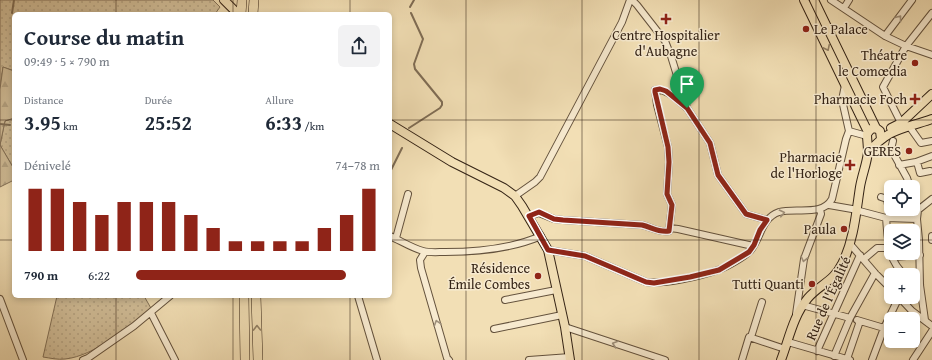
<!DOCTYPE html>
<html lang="fr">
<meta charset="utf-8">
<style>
:root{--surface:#fff;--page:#f2f2f3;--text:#1f2937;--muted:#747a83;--accent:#8f2418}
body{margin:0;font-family:"Gentium Book Plus",serif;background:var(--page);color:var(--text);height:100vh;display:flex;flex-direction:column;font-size:15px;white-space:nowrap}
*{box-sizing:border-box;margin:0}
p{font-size:13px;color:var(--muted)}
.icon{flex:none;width:22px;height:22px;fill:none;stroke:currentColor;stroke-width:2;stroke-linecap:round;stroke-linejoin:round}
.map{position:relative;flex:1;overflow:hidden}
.drawer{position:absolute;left:12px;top:12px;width:380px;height:286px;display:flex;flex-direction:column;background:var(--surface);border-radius:6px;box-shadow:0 2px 6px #0003}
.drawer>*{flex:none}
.buttons{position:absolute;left:884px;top:180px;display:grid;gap:8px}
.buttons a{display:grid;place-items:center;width:36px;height:36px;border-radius:6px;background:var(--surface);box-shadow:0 2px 6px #0003;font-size:20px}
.pin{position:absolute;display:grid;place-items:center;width:34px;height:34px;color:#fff;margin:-41px -17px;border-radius:50% 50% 50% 0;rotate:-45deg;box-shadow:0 0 4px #0007}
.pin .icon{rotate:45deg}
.round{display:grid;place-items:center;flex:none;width:42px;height:42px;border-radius:6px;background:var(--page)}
.headline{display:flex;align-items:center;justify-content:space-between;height:68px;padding:0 12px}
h1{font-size:22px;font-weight:800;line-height:30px}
.figures{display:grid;grid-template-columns:repeat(3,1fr);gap:6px;height:68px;padding:4px 12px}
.figures div{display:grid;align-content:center}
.figures b{font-size:20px;font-weight:800}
.figures small{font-size:11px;font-weight:400}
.figures p{font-size:11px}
.chart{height:112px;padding:8px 12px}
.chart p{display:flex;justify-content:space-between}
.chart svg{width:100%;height:72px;margin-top:4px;stroke:var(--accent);stroke-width:6}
ul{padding:0 12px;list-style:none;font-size:13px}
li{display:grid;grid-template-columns:64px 48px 1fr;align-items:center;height:30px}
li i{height:10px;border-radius:5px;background:var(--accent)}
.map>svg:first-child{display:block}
.grass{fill:url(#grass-dots);stroke:#837158}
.forest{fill:url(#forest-firs);stroke:#837158}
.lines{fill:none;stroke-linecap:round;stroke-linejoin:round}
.stream{stroke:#7f6d55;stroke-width:2}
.minor-casing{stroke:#64523d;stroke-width:8}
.major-casing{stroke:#342315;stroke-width:10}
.highway-casing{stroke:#342315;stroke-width:10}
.minor{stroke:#f7eacf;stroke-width:6}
.major{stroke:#f2dfb5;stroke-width:8}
.highway{stroke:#f2dfb5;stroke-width:9}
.oneway{stroke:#9f907b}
.oneway2{stroke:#938165}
.route-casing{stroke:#fff;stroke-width:8}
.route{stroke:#8f2418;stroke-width:5}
.grid{fill:none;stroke:#342315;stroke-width:1;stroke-opacity:0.55}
.poi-dot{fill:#8f2418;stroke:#f7eacf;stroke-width:1.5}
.labels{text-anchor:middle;stroke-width:3;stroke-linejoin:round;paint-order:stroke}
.poi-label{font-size:14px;fill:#342315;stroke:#f7eacf;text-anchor:end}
.street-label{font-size:14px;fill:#342315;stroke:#f7eacf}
</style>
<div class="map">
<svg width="932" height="360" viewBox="0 0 932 360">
<defs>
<pattern id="grass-dots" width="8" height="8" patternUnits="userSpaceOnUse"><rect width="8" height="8" fill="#d2bf9a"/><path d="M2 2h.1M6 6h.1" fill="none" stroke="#b5a484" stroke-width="1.8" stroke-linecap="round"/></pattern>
<pattern id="forest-firs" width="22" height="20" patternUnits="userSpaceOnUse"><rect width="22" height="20" fill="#d2bf9a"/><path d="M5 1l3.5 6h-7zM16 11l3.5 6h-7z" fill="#b5a484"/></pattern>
</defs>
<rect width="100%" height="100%" fill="#f2dfb5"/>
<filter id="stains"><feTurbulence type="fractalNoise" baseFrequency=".005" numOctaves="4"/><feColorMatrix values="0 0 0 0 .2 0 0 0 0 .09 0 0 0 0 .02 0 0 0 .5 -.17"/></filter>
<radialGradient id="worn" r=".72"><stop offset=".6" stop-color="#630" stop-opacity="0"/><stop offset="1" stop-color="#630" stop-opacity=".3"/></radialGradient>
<!-- grass -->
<path class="grass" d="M0 0H213L220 7 215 14H14V71L3 67 0 89Z
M14 118V169L0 145 5 121Z
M57 296H144L152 310C127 327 95 356 65 359 58 360 50 358 43 357Z"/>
<!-- forest -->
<path class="forest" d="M3 67 14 71V118L5 121 0 145 14 169V180L0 187V89Z"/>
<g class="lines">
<!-- stream -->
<path class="stream" d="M410 7 414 0
M12 13 14 0
M0 124 10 125
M409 128 440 108 442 105V102L415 69 414 64 423 39 411 13
M390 172 402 148"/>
<!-- minor casing -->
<g class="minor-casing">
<path id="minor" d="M632 0 637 5 665 41 671 56 687 108 710 143 718 175 746 214 767 220
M831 0 885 36 906 46 932 55
M844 8 849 0
M885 36 912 0
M845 85 842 100 849 131
M901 123 883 87 906 46 932 13
M909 126 921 143 932 141
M849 131 867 136
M893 141 891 149 907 178 910 187
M917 162 920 173 930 171
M899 165 916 162 932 156
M515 196 535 182 540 177 622 22 630 0
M913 196 918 210 917 219 919 240 920 285 925 320
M881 197 887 199 890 218
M829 205 852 209 886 218 917 219
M918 210 932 199
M529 216 539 213 554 219 563 220 642 225C651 227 659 233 669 231L672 205 667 194 669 162 668 147 657 105 655 90C667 88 678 101 687 108
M886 218C888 239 887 260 905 275
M670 228 678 229 753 246
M390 236C401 241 412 248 423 251 430 253 438 252 445 252 477 252 511 249 541 236
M396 238 408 194
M932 240V236
M850 244 875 273 891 289
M548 250 585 256 646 282C664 285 701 276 718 270 727 267 744 257 750 251 761 239 761 218 779 212 796 207 822 217 832 199L846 139 849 131
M425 252 420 260 421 268 447 358 449 360
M893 257 920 255
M864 259 877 248H888
M913 281 920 285
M358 296 377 360
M899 297 912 311 932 326
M0 299 23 360
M505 300 556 290
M802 305 850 318
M151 313 175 360
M796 314 804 259 821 214 820 209
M857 320 884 328
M565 327 665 360
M494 329 562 315
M751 337 762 302
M788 342 850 360
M817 351 860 255
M834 356 850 318 875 273
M847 359 860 321
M83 360 88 358 134 326 170 296
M529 360 570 357
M742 360 749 337 785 349
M872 360 884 328 899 297
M913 360 932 331"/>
</g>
<!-- major casing -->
<g class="major-casing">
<path id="major" d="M224 0 238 14
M804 0 868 132
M814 0 876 128 880 131 881 139
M390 124 452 162 504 188 515 196 522 206 548 250 565 327 570 360
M891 128 901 123 932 94
M868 153C888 128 904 129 932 119
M781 360C789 339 793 316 808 298 819 285 834 281 842 264 854 240 856 213 860 187 862 175 867 163 868 152 868 145 867 140 867 134L871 129 876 128"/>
</g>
<!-- highway casing -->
<g class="highway-casing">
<path id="highway" d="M241 14 242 0
M253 14 254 0
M244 296 245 360
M256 296 258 360"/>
</g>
<!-- minor -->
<use href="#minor" class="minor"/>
<!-- major -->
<use href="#major" class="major"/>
<!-- highway -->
<use href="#highway" class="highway"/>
</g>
<!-- one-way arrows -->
<defs><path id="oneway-chevron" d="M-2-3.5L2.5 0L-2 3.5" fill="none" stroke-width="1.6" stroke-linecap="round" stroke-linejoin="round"/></defs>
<g class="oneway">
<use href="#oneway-chevron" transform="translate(899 18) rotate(-52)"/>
<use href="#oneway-chevron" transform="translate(782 213) rotate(-13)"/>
<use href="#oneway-chevron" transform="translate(804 259) rotate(103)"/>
<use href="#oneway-chevron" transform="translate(437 323) rotate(-107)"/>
<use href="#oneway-chevron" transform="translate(615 344) rotate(-162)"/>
</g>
<g class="oneway2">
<use href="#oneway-chevron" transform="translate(827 48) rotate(64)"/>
<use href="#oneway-chevron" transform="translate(257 328) rotate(-91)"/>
</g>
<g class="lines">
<!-- route casing -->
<g class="route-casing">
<path id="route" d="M660 89 666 91 687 108 710 143 718 175 746 214 767 220 760 230 754 245 749 252 719 270 690 277 654 283 646 282 585 256 548 250 529 216 539 212 554 219 563 220 642 225C651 227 659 233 669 231L672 205 667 194 669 162 668 147 655 92V90Z"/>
</g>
<!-- route -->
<use href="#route" class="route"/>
</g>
<!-- grid -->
<path class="grid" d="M116 0V14M233 0V14M350 0V14M466 0V360M582 0V360M699 0V360M816 0V360M0 120H14M390 120H932M0 240H14M390 240H891M913 240H932M116 296V360M233 296V360M350 296V360"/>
<!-- markers -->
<g class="poi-dot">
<path d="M664 13h4v4h4v4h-4v4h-4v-4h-4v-4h4z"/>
<circle cx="806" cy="29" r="4"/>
<circle cx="915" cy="63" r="4"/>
<path d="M913 93h4v4h4v4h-4v4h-4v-4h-4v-4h4z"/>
<circle cx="909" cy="151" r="4"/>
<path d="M848 159h4v4h4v4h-4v4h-4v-4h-4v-4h4z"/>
<circle cx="844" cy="229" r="4"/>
<circle cx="538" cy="276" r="4"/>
<circle cx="812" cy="284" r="4"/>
</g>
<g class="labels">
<!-- poi labels -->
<g class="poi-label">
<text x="814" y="34" text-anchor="start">Le Palace</text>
<text x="666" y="40" text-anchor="middle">Centre Hospitalier<tspan x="666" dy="16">d'Aubagne</tspan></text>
<text x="907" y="60">Théatre<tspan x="907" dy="16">le Comœdia</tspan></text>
<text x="907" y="104">Pharmacie Foch</text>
<text x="901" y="156">GERES</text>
<text x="842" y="162">Pharmacie<tspan x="842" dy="16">de l'Horloge</tspan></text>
<text x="836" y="234">Paula</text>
<text x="530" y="273">Résidence<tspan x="530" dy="16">Émile Combes</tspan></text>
<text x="804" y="289">Tutti Quanti</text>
</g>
<!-- street labels -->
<g class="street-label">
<text transform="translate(828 298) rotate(-66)" y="5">Rue de l'Égalité</text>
</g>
</g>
<rect width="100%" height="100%" filter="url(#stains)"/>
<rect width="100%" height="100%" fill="url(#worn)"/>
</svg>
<div class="buttons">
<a><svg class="icon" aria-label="locate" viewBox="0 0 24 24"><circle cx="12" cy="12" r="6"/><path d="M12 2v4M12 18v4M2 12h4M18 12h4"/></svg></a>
<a><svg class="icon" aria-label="layers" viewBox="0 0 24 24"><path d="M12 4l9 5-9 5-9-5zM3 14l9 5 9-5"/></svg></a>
<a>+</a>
<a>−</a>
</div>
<div class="pin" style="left:687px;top:108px;background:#1e9e55"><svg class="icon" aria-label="arrive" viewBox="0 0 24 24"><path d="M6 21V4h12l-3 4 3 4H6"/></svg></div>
<section class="drawer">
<div class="headline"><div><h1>Course du matin</h1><p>09:49 · 5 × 790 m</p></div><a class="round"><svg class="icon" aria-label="share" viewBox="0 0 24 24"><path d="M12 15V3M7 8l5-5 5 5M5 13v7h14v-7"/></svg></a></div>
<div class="figures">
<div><p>Distance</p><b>3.95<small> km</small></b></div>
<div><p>Durée</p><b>25:52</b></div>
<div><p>Allure</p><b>6:33<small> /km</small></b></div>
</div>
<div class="chart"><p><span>Dénivelé</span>74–78 m</p>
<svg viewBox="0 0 160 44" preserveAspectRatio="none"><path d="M5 44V6M15 44V6M25 44V14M35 44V22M45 44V14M55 44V14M65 44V14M75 44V22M85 44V30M95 44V38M105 44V38M115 44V38M125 44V38M135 44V30M145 44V22M155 44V6"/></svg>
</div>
<ul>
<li><b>790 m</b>6:22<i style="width:86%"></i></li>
</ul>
</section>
</div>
